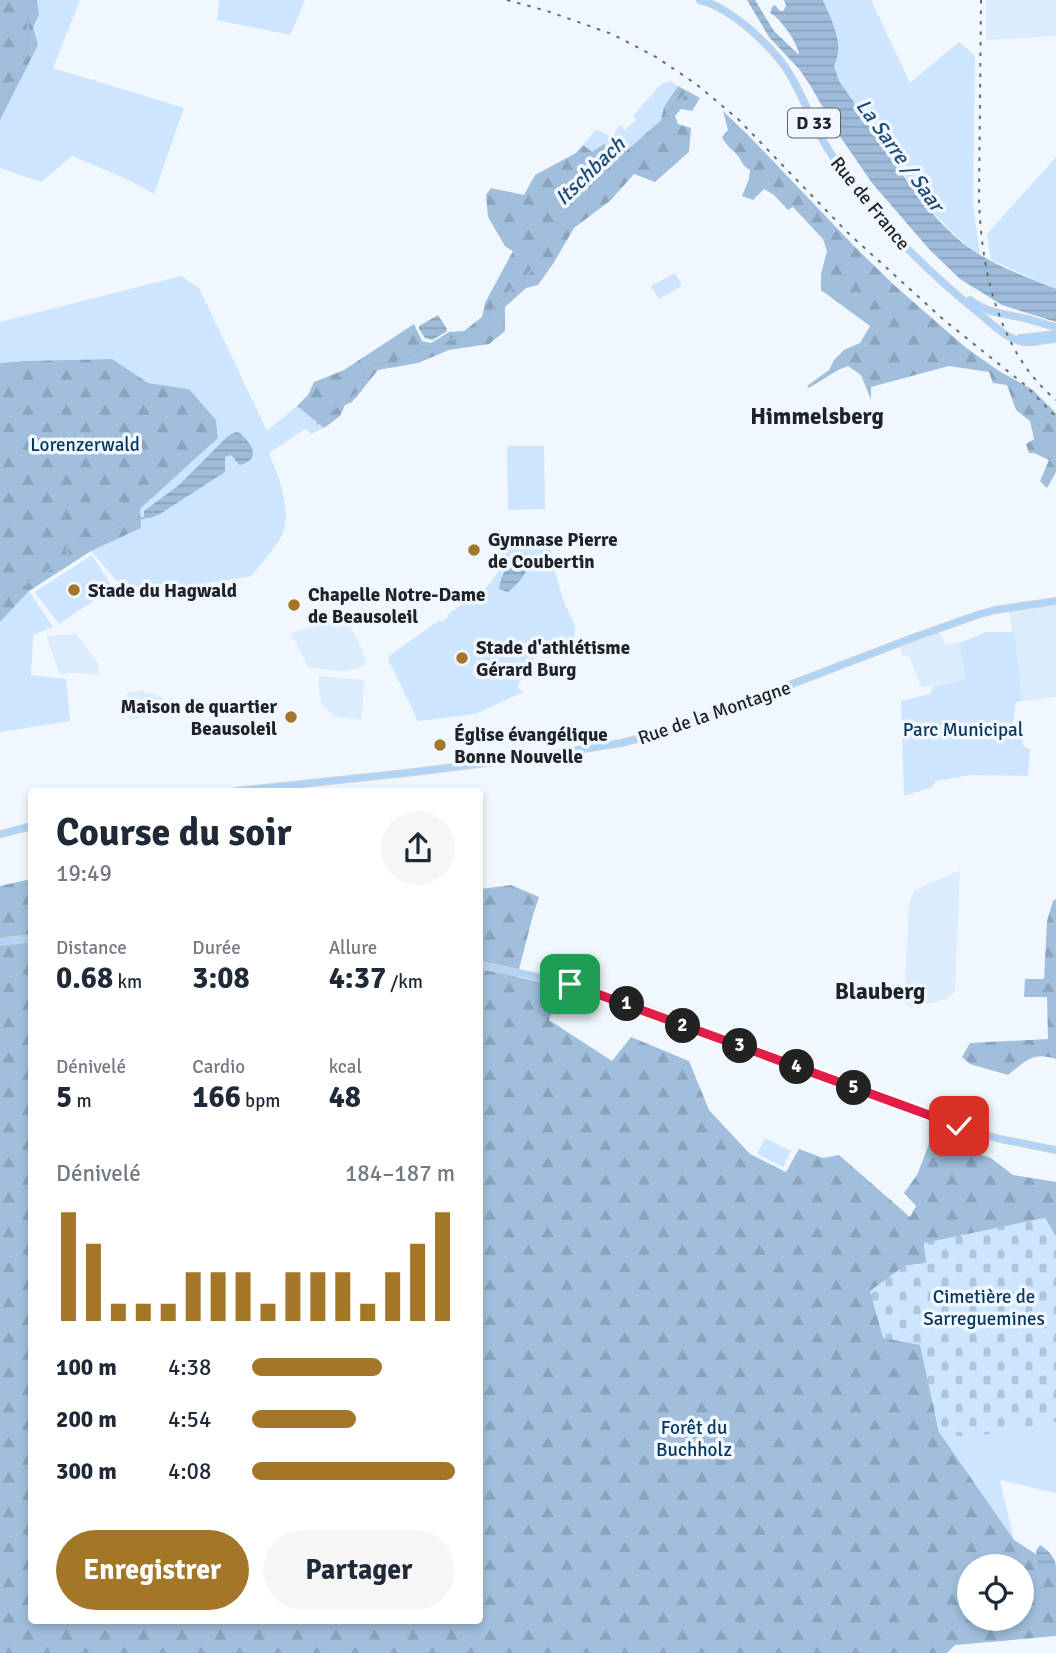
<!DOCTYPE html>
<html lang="fr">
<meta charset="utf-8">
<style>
:root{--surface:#fff;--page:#f6f6f7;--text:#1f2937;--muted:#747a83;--accent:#a37628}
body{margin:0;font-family:Signika,sans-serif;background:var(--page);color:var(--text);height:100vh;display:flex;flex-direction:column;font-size:26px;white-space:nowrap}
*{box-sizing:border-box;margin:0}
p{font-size:23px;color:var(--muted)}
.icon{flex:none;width:38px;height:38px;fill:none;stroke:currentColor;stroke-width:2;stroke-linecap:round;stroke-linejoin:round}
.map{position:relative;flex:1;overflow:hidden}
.details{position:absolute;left:28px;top:788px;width:455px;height:836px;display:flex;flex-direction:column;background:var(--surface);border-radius:7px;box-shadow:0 4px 10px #0003}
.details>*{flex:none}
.controls{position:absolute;left:957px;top:1554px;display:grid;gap:14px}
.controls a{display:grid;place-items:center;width:77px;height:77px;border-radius:50%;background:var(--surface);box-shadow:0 4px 10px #0003;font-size:35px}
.pin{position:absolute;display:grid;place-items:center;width:60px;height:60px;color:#fff;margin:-30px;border-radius:14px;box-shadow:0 4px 10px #0006}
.km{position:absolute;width:35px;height:35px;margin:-18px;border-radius:50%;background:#222;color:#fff;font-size:19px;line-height:35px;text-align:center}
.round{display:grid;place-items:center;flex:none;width:74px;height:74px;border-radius:37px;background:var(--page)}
.overview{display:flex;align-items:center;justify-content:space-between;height:119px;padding:0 28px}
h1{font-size:38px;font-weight:700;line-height:52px}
.metrics{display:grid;grid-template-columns:repeat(3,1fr);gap:10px;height:119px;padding:7px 28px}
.metrics div{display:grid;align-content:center}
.metrics b{font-size:30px;font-weight:700}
.metrics small{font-size:19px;font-weight:400}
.metrics p{font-size:19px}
.chart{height:196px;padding:14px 28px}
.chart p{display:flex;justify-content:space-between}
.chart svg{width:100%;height:126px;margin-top:7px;stroke:var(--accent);stroke-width:6}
.action{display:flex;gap:14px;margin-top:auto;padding:14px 28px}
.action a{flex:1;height:80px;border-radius:42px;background:var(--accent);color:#fff;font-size:28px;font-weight:700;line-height:80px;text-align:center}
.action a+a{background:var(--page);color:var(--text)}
ul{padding:0 28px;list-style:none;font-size:23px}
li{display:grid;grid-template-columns:112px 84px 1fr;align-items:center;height:52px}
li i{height:18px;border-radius:9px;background:var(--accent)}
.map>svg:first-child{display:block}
.built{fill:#dbecfd}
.green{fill:#cde5fe}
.forest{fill:url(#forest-firs);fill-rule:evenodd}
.cemetery{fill:url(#cemetery-stones)}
.water{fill:url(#water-rules)}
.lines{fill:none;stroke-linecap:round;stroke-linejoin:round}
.stream{stroke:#9ebcda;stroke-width:2}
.primary-casing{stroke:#d2d3d4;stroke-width:8}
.primary{stroke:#afd4f7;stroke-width:6}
.rail{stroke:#676c71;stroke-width:2;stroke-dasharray:3.5 7;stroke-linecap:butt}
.route-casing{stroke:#fff;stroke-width:14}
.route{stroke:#e11d48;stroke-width:9}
.poi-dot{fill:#a37628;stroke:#f1f7fe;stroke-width:2.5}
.labels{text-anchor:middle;stroke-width:7;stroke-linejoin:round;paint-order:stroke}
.shield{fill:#f1f7fe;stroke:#5e6368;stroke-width:2}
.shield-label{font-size:18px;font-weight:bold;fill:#1f2327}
.street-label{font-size:19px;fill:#1f2327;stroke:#f1f7fe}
.park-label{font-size:19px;fill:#05365d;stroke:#f1f7fe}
.poi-label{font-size:19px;font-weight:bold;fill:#1f2327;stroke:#f1f7fe;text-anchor:start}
.water-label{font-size:21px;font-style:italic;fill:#1d4a72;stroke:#f1f7fe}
.quarter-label{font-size:23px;font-weight:bold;fill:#1f2327;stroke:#f1f7fe}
</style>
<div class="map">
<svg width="1056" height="1653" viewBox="0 0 1056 1653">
<defs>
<pattern id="forest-firs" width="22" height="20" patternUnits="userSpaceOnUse" patternTransform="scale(1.75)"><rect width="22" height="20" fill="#a1bfdd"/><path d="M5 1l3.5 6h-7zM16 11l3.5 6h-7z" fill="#8aa4be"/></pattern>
<pattern id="cemetery-stones" width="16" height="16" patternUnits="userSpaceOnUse" patternTransform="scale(1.75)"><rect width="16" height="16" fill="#cde5fe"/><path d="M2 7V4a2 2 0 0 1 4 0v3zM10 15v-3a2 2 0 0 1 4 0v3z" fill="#b0c4da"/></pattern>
<pattern id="water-rules" width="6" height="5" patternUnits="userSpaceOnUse" patternTransform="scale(1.75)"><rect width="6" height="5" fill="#9ebcda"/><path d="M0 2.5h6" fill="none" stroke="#88a1bb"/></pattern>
</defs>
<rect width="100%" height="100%" fill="#f1f7fe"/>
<!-- built -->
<path class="built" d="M986 0H1056V36L986 40Z
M1056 604V697L1022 701 1009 610Z
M346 617 362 649 367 664 355 669 343 671 308 667 291 633Z
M939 632 946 644 959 643 966 680 921 687 909 655 902 656 900 647Z
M76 634 98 663 100 675 77 673 60 674 46 636Z
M319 676 364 680 362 720 335 716 322 705 318 685Z
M144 690 145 693 151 692 154 694 163 698 166 712 130 720 124 698 128 693Z
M960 870 955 992 947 999 911 1008 904 1002 909 903 914 891Z"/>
<!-- green -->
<path class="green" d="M0 0H80L53 68 184 108 154 194 129 180 72 156 41 182 0 168Z
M219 0H305L290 35 217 20Z
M823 0H871L910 83 959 42 975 56 973 204 980 255C918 211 883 142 839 81L834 66 838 36Z
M670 81 678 86 664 107 661 120 633 145 619 154 604 144 592 152 583 145 596 129 612 137 620 125 625 130 636 120 633 116 660 85Z
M1056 157V289L991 260 987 234Z
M675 273 682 286 659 299 651 286Z
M181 276 199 288 267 431 297 406 324 428 311 434 305 429 269 453C278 476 293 510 282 535 275 549 261 563 252 576L130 596 91 551 140 528V509L218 438 216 420 189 389 148 383 112 359 23 361 0 363V322Z
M507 446H544L545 509 508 510Z
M550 535 552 562 565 605 575 625 574 653 541 646 536 641C535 663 530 670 517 686L523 692 475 714 418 721 390 663 388 659 390 655 440 620 441 622 448 617 447 615 468 600 470 602C491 587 505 566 508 540Z
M92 555 113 588 59 624 35 592Z
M29 591 53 627 33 635 31 675 66 679 70 721 0 732V622Z
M987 632H1014L1022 701 1016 702 1011 733 1022 737 1023 746 1030 749 1028 776 970 775 936 781 932 787 904 796 901 701 930 694 934 686 966 680 959 643Z
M765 1138 791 1151 783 1167 757 1154Z
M1056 1422V1493L1000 1480 1014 1540 939 1432 1010 1431Z"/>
<!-- forest -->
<path class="forest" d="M0 0H37L39 15 33 27 38 45 0 120Z
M678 86 700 98 692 111 681 109 675 116 678 124 691 128 689 152 655 182 634 174 611 200 574 228 553 264 538 285 526 288 505 307V331L489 344 449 350 418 363 378 370 352 402 345 405 340 416 324 428 297 406 308 395 314 382 344 370 414 324 422 341 431 343 449 332 464 331 482 317 485 303 513 251 505 246 488 217 486 195 491 188 524 195 535 175 576 153 583 145 592 152 604 144 620 154 633 145 661 120 664 107Z
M723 111 749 136 854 246 894 285 965 347 999 371 1033 390 1056 413V472L1047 488 1040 481 1049 460 1034 453H1029L1026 444 1034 439 1030 421 1016 410 1007 385 993 383 989 372 949 366 871 387V400L861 375 848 366 838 370 809 388 807 386 829 370 834 360 844 350 860 343 870 326 821 290V274L827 251 823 239 793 207 788 210 774 195 764 189 753 200 742 196 749 179 750 170C743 166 742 162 738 156 732 149 726 146 722 137L728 130Z
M112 359 148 383 189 389 216 420 218 438 140 509 141 528 91 551 29 591 0 622V363L23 361Z
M31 879 32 1620H480V889L511 885 539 897 533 915 517 977 560 986 549 1020 612 1061 631 1037 689 1061 709 1110 750 1154 786 1172 799 1149 823 1158 839 1155 910 1217 916 1206 904 1193 917 1175 931 1139 991 1158 1013 1175 1056 1182V1237L1045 1218 924 1244 927 1263 904 1266 939 1432 1014 1540 1056 1567V1636L955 1645 947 1653H0V886ZM970 1566H1022V1619H970Z
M1056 899V1059C1032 1051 1026 1061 1008 1075L970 1064 962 1057 970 1043 1048 1039 1047 997H1024L1025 979H1044L1047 921 1053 901Z"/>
<!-- cemetery -->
<path class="cemetery" d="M1045 1218 1056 1237V1422L1010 1431 965 1437 939 1432 920 1345 883 1338 870 1291 904 1266 926 1263 924 1243Z"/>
<!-- water -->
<path class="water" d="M747 0H755L774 31 799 55C799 45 780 17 770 13L772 7 775 5 780 11H783L786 6 784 0H823C832 22 845 43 834 66L839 81C877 133 915 205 964 244 991 265 1025 276 1056 289V322L1002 305 960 279 929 249 872 183 837 132 810 85 799 69 769 37Z
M438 315 447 329 446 332 432 340 425 338 419 329V326Z
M236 432 240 433C252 444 262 459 240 465 235 462 235 457 230 455L225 457V472L160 514 150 518H144V511L179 485 228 436Z
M523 552 529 557C530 571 518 584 508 592L499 589C500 576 511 557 523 552Z
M1040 1545C1048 1550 1056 1558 1056 1567L1039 1570 1036 1551Z"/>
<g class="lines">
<!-- stream -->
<path class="stream" d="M0 113C11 92 20 73 26 50 29 34 26 15 35 0
M464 334 477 328 489 320 493 309 499 301 534 268 536 253 567 211 585 201 596 180 621 164 651 131 663 127 667 114 686 93
M317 424C324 418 330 412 337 406L340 407 361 390 364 370C373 364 381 361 392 365L420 350 461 336
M138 519 144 518
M0 598 14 593 17 589 68 559 67 548 77 545 76 542C101 548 104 528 123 522L125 519 133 520"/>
<!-- primary casing -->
<g class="primary-casing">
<path id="primary" d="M700 0C732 8 776 49 792 78 805 101 814 127 828 149 866 211 924 269 980 314 991 323 1005 337 1019 341 1031 345 1044 339 1056 339
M970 300C988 314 1007 314 1028 319 1038 322 1047 325 1056 327
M1020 338 1056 334
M236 791 406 773 528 758 621 743 669 731 915 637 977 615 995 610 1056 601
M0 834 32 826
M0 942 32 938
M480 965 573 984
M570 983 973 1131 1000 1139 1056 1150
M646 1008 672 1018"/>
</g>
<!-- primary -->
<use href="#primary" class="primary"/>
<!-- rail -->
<path class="rail" d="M507 0 547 11 612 34 656 57 696 84 738 119 847 232 944 320 1025 385 1056 417
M981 0 979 199C981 270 999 353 1056 400"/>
</g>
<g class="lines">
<!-- route casing -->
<g class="route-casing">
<path id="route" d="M570 984 959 1126"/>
</g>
<!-- route -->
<use href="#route" class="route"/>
</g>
<!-- markers -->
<g class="poi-dot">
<circle cx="474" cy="550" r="7"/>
<circle cx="74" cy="590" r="7"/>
<circle cx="294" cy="605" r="7"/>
<circle cx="462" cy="658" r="7"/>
<circle cx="291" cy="717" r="7"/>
<circle cx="440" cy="745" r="7"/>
</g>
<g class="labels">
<!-- shield labels -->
<rect class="shield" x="788" y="108.5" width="52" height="29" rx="5"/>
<g class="shield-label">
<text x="814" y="129">D 33</text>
</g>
<!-- street labels -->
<g class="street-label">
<text transform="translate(871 203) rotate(51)" y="7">Rue de France</text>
<text transform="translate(714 712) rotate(-19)" y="7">Rue de la Montagne</text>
</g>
<!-- park labels -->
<g class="park-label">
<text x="85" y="451">Lorenzerwald</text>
<text x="963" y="736">Parc Municipal</text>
<text x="984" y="1303">Cimetière de<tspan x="984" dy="22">Sarreguemines</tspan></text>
<text x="694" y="1434">Forêt du<tspan x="694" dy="22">Buchholz</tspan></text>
</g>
<!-- poi labels -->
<g class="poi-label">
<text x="488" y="546">Gymnase Pierre<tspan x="488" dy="22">de Coubertin</tspan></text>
<text x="88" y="597">Stade du Hagwald</text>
<text x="308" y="601">Chapelle Notre-Dame<tspan x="308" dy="22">de Beausoleil</tspan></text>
<text x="476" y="654">Stade d'athlétisme<tspan x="476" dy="22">Gérard Burg</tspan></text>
<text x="277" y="713" text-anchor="end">Maison de quartier<tspan x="277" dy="22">Beausoleil</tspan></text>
<text x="454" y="741">Église évangélique<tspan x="454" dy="22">Bonne Nouvelle</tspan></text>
</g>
<!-- water labels -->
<g class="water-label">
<text transform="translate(900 155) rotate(54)" y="7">La Sarre / Saar</text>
<text transform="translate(590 171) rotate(-44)" y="7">Itschbach</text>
</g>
<!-- quarter labels -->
<g class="quarter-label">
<text x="817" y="424">Himmelsberg</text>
<text x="880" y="999">Blauberg</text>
</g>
</g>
</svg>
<div class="controls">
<a><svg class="icon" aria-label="locate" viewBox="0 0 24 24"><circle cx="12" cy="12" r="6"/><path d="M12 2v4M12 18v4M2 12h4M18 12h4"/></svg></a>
</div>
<div class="pin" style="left:570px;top:984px;background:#1e9e55"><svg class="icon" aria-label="arrive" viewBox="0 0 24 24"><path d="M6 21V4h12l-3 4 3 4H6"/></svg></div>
<div class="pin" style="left:959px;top:1126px;background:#d93025"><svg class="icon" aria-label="check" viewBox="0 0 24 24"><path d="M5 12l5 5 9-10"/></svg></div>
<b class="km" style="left:627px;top:1004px">1</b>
<b class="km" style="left:683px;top:1026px">2</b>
<b class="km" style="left:740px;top:1046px">3</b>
<b class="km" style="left:797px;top:1067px">4</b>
<b class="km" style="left:854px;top:1088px">5</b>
<section class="details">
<div class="overview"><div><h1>Course du soir</h1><p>19:49</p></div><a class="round"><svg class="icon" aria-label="share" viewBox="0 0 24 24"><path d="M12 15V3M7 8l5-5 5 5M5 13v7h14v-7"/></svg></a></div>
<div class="metrics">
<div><p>Distance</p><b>0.68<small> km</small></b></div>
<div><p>Durée</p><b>3:08</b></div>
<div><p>Allure</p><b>4:37<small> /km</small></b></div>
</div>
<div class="metrics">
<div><p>Dénivelé</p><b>5<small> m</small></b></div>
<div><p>Cardio</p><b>166<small> bpm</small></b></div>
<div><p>kcal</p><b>48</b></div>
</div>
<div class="chart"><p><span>Dénivelé</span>184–187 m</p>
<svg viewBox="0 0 160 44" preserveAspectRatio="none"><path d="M5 44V6M15 44V17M25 44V38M35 44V38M45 44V38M55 44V27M65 44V27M75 44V27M85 44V38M95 44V27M105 44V27M115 44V27M125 44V38M135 44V27M145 44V17M155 44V6"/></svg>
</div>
<ul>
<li><b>100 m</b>4:38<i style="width:64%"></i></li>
<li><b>200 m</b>4:54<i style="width:51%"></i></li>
<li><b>300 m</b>4:08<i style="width:100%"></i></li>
</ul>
<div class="action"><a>Enregistrer</a><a>Partager</a></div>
</section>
</div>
